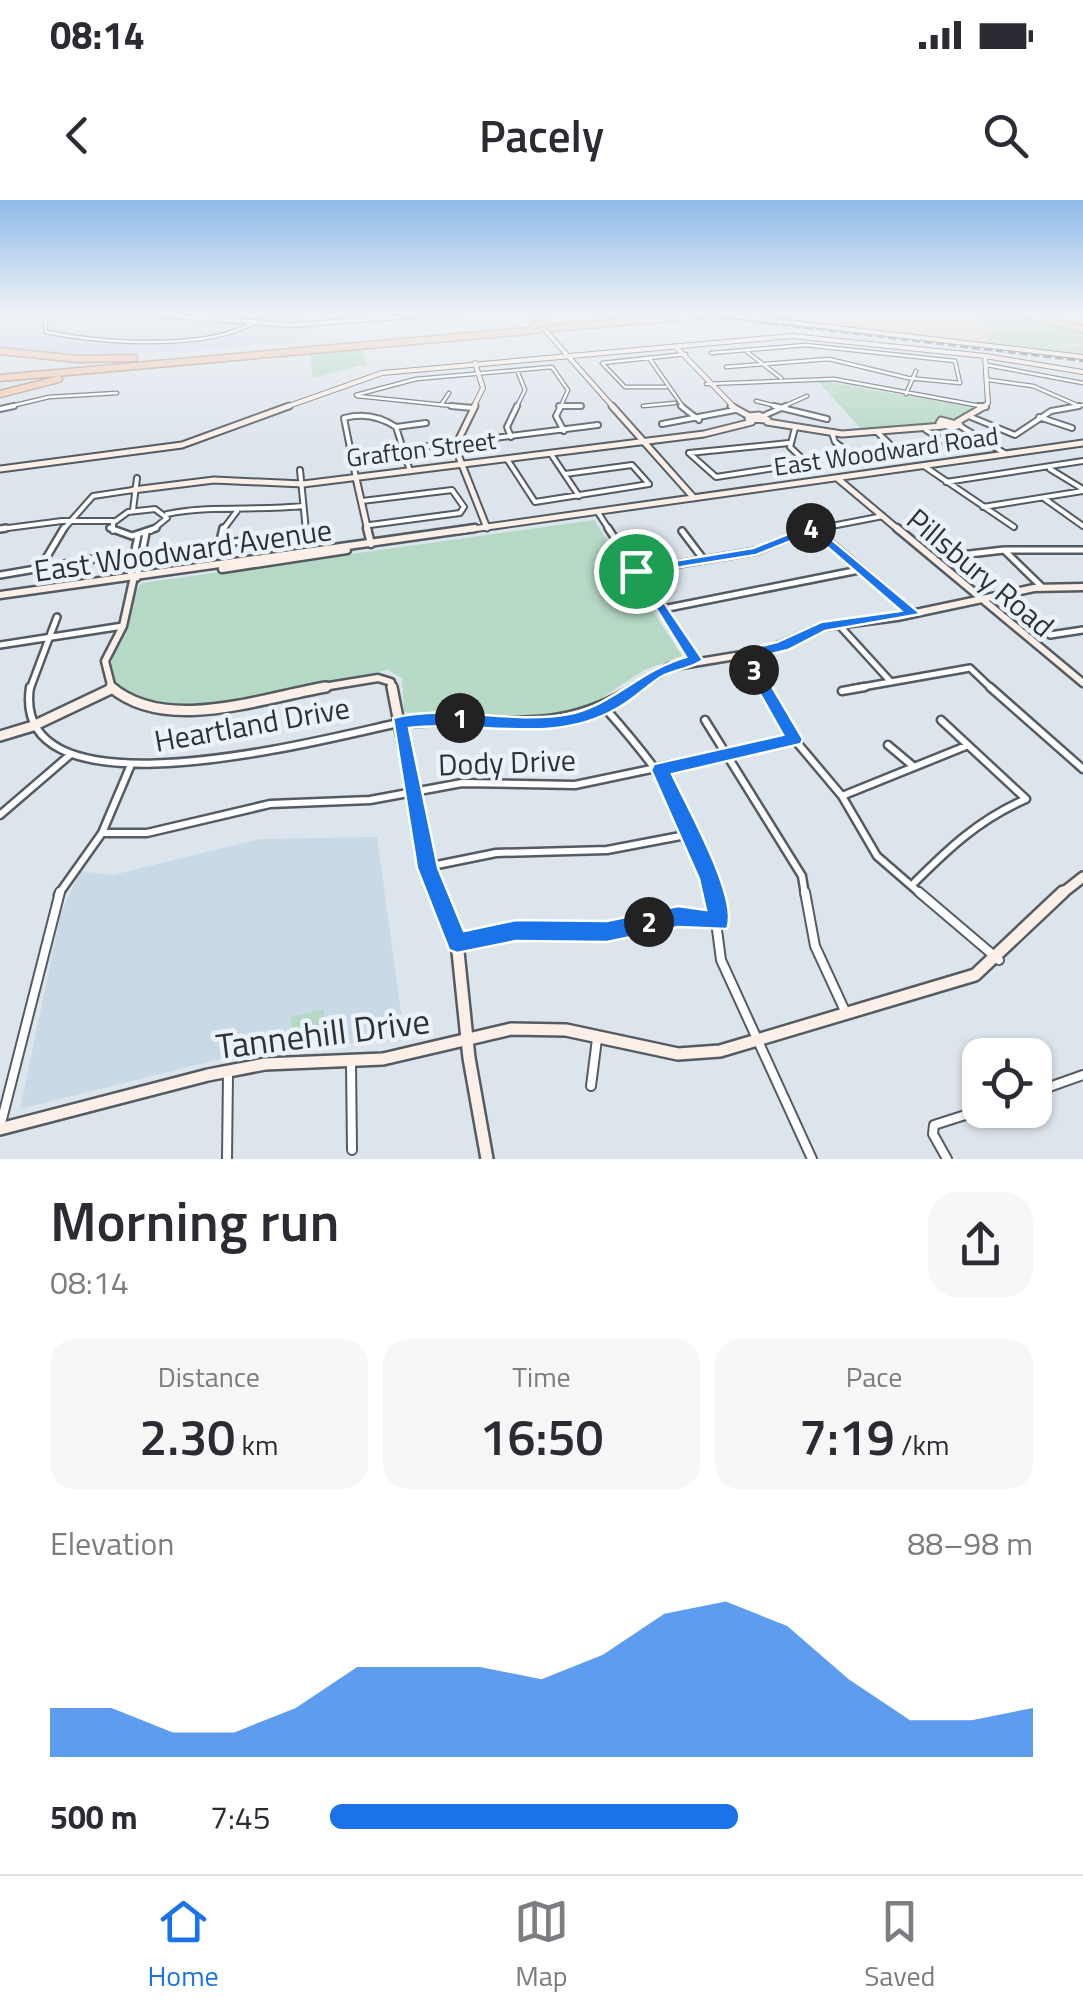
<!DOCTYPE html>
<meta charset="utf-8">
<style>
:root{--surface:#fff;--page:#f7f7f7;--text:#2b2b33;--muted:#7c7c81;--line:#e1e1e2;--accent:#1a73e8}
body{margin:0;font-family:"Titillium Web",sans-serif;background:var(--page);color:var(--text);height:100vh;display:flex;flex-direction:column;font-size:38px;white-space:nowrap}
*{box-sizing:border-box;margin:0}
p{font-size:32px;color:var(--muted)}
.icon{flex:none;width:55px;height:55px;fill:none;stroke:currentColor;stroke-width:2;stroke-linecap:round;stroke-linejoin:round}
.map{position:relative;height:959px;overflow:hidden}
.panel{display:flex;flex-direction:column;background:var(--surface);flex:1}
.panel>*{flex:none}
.controls{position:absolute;left:962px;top:838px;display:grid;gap:20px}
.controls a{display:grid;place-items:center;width:90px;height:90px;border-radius:20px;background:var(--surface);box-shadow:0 2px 8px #0004;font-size:50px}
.pin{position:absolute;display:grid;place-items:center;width:85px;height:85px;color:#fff;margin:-42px;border:5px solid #fff;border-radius:50%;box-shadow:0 2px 10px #0007}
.km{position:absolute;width:50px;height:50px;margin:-25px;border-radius:50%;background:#222;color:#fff;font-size:28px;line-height:50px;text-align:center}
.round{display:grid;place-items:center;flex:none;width:105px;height:105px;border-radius:30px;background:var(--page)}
.headline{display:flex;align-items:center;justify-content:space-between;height:170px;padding:0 50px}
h1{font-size:55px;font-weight:600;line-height:75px}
.metrics{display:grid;grid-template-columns:repeat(3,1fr);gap:15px;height:170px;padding:10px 50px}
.metrics div{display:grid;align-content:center;border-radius:25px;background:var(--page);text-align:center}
.metrics b{font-size:50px;font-weight:600}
.metrics small{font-size:28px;font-weight:400}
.metrics p{font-size:28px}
.chart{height:280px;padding:20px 50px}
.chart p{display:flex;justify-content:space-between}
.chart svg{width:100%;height:180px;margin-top:10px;fill:var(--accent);opacity:.7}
ul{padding:0 50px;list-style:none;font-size:32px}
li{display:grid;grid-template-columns:160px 120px 1fr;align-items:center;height:75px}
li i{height:25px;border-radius:12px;background:var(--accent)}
.status{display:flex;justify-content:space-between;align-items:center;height:70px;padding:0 50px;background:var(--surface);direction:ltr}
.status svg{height:28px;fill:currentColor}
header{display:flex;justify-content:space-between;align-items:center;height:130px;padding:0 50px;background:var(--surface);font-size:45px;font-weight:600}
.menu{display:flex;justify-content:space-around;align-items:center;height:140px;border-top:2px solid var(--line);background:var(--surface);font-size:28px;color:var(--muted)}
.menu a{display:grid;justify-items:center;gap:5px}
.menu .current{color:var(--accent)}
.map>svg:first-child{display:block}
.commercial{fill:#ebd5c9}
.built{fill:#cad9e6}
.green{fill:#b5d9c4}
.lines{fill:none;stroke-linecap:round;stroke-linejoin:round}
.street-far4-casing{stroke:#545b62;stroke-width:5}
.street-far3-casing{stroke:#545b62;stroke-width:8}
.street-far2-casing{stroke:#545b62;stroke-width:10}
.street-far1-casing{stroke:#545b62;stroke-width:11}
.street-casing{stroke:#545b62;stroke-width:12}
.secondary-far4-casing{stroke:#545b62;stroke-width:6}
.secondary-far3-casing{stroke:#545b62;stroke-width:9}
.secondary-far2-casing{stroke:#545b62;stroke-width:11}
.secondary-far1-casing{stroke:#545b62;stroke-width:14}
.secondary-casing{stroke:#545b62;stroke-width:16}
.highway-casing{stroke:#af9484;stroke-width:9}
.street-far4{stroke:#fff;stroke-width:2.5}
.street-far3{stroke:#fff;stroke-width:4}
.street-far2{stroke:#fff;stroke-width:5}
.street-far1{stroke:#fff;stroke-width:6}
.street{stroke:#fff;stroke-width:8}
.secondary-far4{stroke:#fcefe7;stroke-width:4}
.secondary-far3{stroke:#fcefe7;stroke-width:5}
.secondary-far2{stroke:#fcefe7;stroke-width:6}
.secondary-far1{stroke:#fcefe7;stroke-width:9}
.secondary{stroke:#fcefe7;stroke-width:11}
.highway{stroke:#f4c9ae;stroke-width:6}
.rail{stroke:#696e72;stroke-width:2.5;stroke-dasharray:8 4;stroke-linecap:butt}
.highway-bridge-casing{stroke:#af9484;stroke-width:9;stroke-linecap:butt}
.highway-bridge{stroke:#f4c9ae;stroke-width:6}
.route{fill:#1a73e8;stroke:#fff;stroke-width:2.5;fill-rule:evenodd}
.labels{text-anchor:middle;stroke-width:9;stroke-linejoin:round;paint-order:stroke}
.far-street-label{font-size:25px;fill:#2f3235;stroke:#eaf2fa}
.street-label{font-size:30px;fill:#2f3235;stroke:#eaf2fa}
.near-street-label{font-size:35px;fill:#2f3235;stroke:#eaf2fa}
</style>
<div class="status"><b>08:14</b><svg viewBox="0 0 49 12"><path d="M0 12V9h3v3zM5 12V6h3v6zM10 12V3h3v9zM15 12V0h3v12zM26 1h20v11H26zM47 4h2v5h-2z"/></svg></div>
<header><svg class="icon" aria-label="back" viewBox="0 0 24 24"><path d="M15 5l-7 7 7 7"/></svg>Pacely<svg class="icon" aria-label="search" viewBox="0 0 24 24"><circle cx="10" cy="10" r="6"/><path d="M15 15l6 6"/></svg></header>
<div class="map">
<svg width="1083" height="959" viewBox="0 0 1083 959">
<rect width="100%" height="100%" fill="#dde5ec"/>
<!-- commercial -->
<path class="commercial" d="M790 112H973L977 124 999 131 986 133 989 145 745 116Z"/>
<!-- built -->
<path class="built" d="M0 112H301L300 126 317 127 306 131 308 141 100 157 0 148Z
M377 637 405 841 292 846 244 853 20 909 61 713 80 671 113 675 260 639Z"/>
<!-- green -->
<path class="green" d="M973 112H1016L1083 132V143L1042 148 1083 145V153L989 145 986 132 999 130 976 125Z
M362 149 366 164 313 178 310 154Z
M817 180 978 208 961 218 938 219 935 224 863 231Z
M594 320 682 456 644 470 585 509 539 520 404 512 402 478 388 470C348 475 98 553 112 460 114 446 123 437 128 425 134 411 131 393 142 383Z
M324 809 326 844 292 846 291 817Z"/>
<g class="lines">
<!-- street-far4 casing -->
<g class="street-far4-casing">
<path id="street-far4" d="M58 112 45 122 46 132C101 143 226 154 267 112
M296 125 302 121 299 113
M746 151 781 178
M711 153 805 145 955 161 960 183 908 178 829 159 726 167
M649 158 684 208
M987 165 1083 183
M989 180 1033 186 1077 205
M706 184 834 179 986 207
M666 187H625L602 163 686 154
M906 194 916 171
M356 195 416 179 552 167 568 190 560 208
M357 196 473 208
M756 201 784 208
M441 205 449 193
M559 206H581
M643 206 675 203
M3 208 49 197 117 193
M516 208 525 190 517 170
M780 208 807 196
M1066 208 1083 205"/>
</g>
<!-- street-far3 casing -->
<g class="street-far3-casing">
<path id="street-far3" d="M451 206 473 208
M559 206H581
M561 206 556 216 564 231
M681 206 699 220
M774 206 827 219
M979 206 986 207
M0 209 14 206
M763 216 786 206
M971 217 1015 235 1051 211 1079 206
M1039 217 1072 228
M662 224 735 210
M960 226 1006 254
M396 227 426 223
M795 228 790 247 807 263
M926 230 950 245
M832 233 835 242 851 254
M878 233 897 251
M511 237 507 227 517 206
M455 243 598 225
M789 243 689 253 716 277 807 263
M403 250 435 245
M551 254 579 296
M507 259 535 302 649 284 632 265 565 274
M924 266 1014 327
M1050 269 1083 289
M300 270 306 331
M356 278 344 218C363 213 380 216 396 227L410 271
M946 282 1083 261
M1045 299 1083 326
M362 301 452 290 464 307 460 313 370 325
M983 307 1083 291
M133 310 137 278
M597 311 610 331
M167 314C212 305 257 311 303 306
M813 328 816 331
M0 329 62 321H113
M62 331 93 296 133 290
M113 331V323L128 312 155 309 167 318 151 331
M222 331 237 311
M806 331 883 316"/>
</g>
<!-- street-far2 casing -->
<g class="street-far2-casing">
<path id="street-far2" d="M110 328 132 336 156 328
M608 328 695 460
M813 328 913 413
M0 329 6 328
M682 331 704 360
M219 345 223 328
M162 351 306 333V328
M952 356 1004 350
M39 370 64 328
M636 371 757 351 812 328
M0 375 117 355
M130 376 138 335
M137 378 146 333
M1042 387 1004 350H1083
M663 409 859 370
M839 425 891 482
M1050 435 1083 430
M0 445 123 426
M746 455 766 489
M30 489 57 417
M851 489 970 468 992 489"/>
</g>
<!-- street-far1 casing -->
<g class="street-far1-casing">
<path id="street-far1" d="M30 487C9 626 334 536 399 523
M764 487 794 539 842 596 877 656 922 695
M990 487 1083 569
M842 491 865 487
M605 508C652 561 702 622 712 695
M705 520 802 676 805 695
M888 545 913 566
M842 596 966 546
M0 615 71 554
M102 633H147L270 604 370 600 462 583 575 585 794 539
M427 667 496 653 607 650 691 634
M912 685C948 649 978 620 1026 599L941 520
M58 695 102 633 130 567"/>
</g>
<!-- street casing -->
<g class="street-casing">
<path id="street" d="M712 692 721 760 812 959
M805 692 815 746 845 811
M919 692 999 760
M460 742C505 732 548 736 594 733 637 729 675 717 719 722
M351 863 352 950
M591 886 597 839
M1035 892 1083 875
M0 927 60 692
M227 959 228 874
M947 959 933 934 934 925 981 910"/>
</g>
<!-- secondary-far4 casing -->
<g class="secondary-far4-casing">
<path id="secondary-far4" d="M117 112 292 125 466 112
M529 112 614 208
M718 114 1083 157
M675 146 735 208
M283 208 382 173 792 136 985 156 1083 172
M473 208 483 188 475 163
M983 208 988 203 985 156"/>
</g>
<!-- secondary-far3 casing -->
<g class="secondary-far3-casing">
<path id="secondary-far3" d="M475 206 455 247 487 328
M612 206 694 298
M731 206 749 216
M759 215 768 220 748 219 749 216Z
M941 220 960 225 952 228 939 223Z
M767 222 842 234 943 226
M957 222 985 206
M0 269 182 245 289 206
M356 278 368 331
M837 278 900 331
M133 290 214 280 303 284 704 234 752 222
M458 331 1083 243"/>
</g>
<!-- secondary-far2 casing -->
<g class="secondary-far2-casing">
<path id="secondary-far2" d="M367 328 371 344
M897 328 1083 483
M222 369 347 350
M0 395 475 328
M112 489 105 461 123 426 133 381
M311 489 378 478 391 482 392 489
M634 489 669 467 766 451 821 427 897 417 1034 388 1083 387"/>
</g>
<!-- secondary-far1 casing -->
<g class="secondary-far1-casing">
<path id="secondary-far1" d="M111 487C166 534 261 498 326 487
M392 487 427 667 438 695
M399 523C495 512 548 544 638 487
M0 536 33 526 111 489
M1060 695 1083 677"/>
</g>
<!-- secondary casing -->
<g class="secondary-casing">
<path id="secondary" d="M437 692 457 742 469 858 487 959
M0 929 208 875 265 864 383 859 511 829 566 830 678 854 720 851 975 775 1063 692"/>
</g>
<!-- highway casing -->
<g class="highway-casing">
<path id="highway" d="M1014 112 1083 129
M552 128 682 117
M0 151 78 159 134 158
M0 178 538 130
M0 194 59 179"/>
</g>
<!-- street-far4 -->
<use href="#street-far4" class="street-far4"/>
<!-- street-far3 -->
<use href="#street-far3" class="street-far3"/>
<!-- street-far2 -->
<use href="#street-far2" class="street-far2"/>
<!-- street-far1 -->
<use href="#street-far1" class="street-far1"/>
<!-- street -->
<use href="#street" class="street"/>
<!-- secondary-far4 -->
<use href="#secondary-far4" class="secondary-far4"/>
<!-- secondary-far3 -->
<use href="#secondary-far3" class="secondary-far3"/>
<!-- secondary-far2 -->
<use href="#secondary-far2" class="secondary-far2"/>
<!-- secondary-far1 -->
<use href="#secondary-far1" class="secondary-far1"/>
<!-- secondary -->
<use href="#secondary" class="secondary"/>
<!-- highway -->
<use href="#highway" class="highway"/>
<!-- rail -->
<path class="rail" d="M674 112 1083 161"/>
<!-- highway-bridge casing -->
<g class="highway-bridge-casing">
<path id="highway-bridge" d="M656 114 677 112
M682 117 726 113
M532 125 549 123"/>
</g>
<!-- highway-bridge -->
<use href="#highway-bridge" class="highway-bridge"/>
</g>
<!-- sky -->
<linearGradient id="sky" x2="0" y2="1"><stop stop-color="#8fbae9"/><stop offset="0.46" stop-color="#f0f3f6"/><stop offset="1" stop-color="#f0f3f6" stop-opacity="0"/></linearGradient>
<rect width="1083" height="246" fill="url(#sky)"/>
<!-- route -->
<path class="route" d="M813 324 921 414 825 431 788 450 755 458 803 539 801 544 672 574C686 605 740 699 727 729L678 727 607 742 516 741 457 753 449 750 417 668 393 518C452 503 510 525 569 514 611 506 640 470 686 457L631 368 753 348ZM811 333 901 411 821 422 777 442 740 451 738 455 783 535 654 564 651 570 699 679 706 710 678 706 607 721 516 720 464 731 438 668 409 528C479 520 552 546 616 509 632 501 645 487 661 477 674 469 692 469 703 460L644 373 756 355Z"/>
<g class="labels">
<!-- far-street labels -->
<g class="far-street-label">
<text transform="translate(421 249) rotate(-7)" y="9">Grafton Street</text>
<text transform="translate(886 251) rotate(-8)" y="9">East Woodward Road</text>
</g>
<!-- street labels -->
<g class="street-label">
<text transform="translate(183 351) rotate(-8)" y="10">East Woodward Avenue</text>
<text transform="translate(980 373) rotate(40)" y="10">Pillsbury Road</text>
<text transform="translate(252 525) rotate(-10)" y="10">Heartland Drive</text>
<text transform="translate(507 563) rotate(-2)" y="10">Dody Drive</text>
</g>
<!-- near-street labels -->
<g class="near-street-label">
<text transform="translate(323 834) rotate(-7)" y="12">Tannehill Drive</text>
</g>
</g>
</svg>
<div class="controls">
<a><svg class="icon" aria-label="locate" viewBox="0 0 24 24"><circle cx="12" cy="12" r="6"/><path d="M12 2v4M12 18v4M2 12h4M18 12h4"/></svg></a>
</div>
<div class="pin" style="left:636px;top:371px;background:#1e9e55"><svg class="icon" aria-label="arrive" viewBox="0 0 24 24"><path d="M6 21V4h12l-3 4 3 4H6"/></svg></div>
<b class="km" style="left:460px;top:518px">1</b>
<b class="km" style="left:649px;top:722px">2</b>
<b class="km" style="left:754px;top:470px">3</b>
<b class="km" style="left:811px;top:328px">4</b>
</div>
<section class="panel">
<div class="headline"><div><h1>Morning run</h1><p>08:14</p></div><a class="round"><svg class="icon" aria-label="share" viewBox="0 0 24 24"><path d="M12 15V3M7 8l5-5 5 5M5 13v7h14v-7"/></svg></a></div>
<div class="metrics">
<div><p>Distance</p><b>2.30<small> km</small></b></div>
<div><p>Time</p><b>16:50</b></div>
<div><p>Pace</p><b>7:19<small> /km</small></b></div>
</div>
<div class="chart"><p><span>Elevation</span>88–98 m</p>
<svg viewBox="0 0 160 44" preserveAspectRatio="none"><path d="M0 44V32L10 32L20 38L30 38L40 32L50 22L60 22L70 22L80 25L90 19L100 9L110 6L120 12L130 25L140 35L150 35L160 32V44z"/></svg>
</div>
<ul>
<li><b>500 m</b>7:45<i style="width:58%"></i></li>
</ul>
</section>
<nav class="menu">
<a class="current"><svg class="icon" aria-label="home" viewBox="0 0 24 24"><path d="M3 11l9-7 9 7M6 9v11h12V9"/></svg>Home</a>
<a><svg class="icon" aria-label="map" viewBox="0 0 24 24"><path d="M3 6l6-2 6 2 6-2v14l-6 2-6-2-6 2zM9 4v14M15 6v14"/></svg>Map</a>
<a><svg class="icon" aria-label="saved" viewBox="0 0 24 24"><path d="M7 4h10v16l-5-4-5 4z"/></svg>Saved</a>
</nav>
